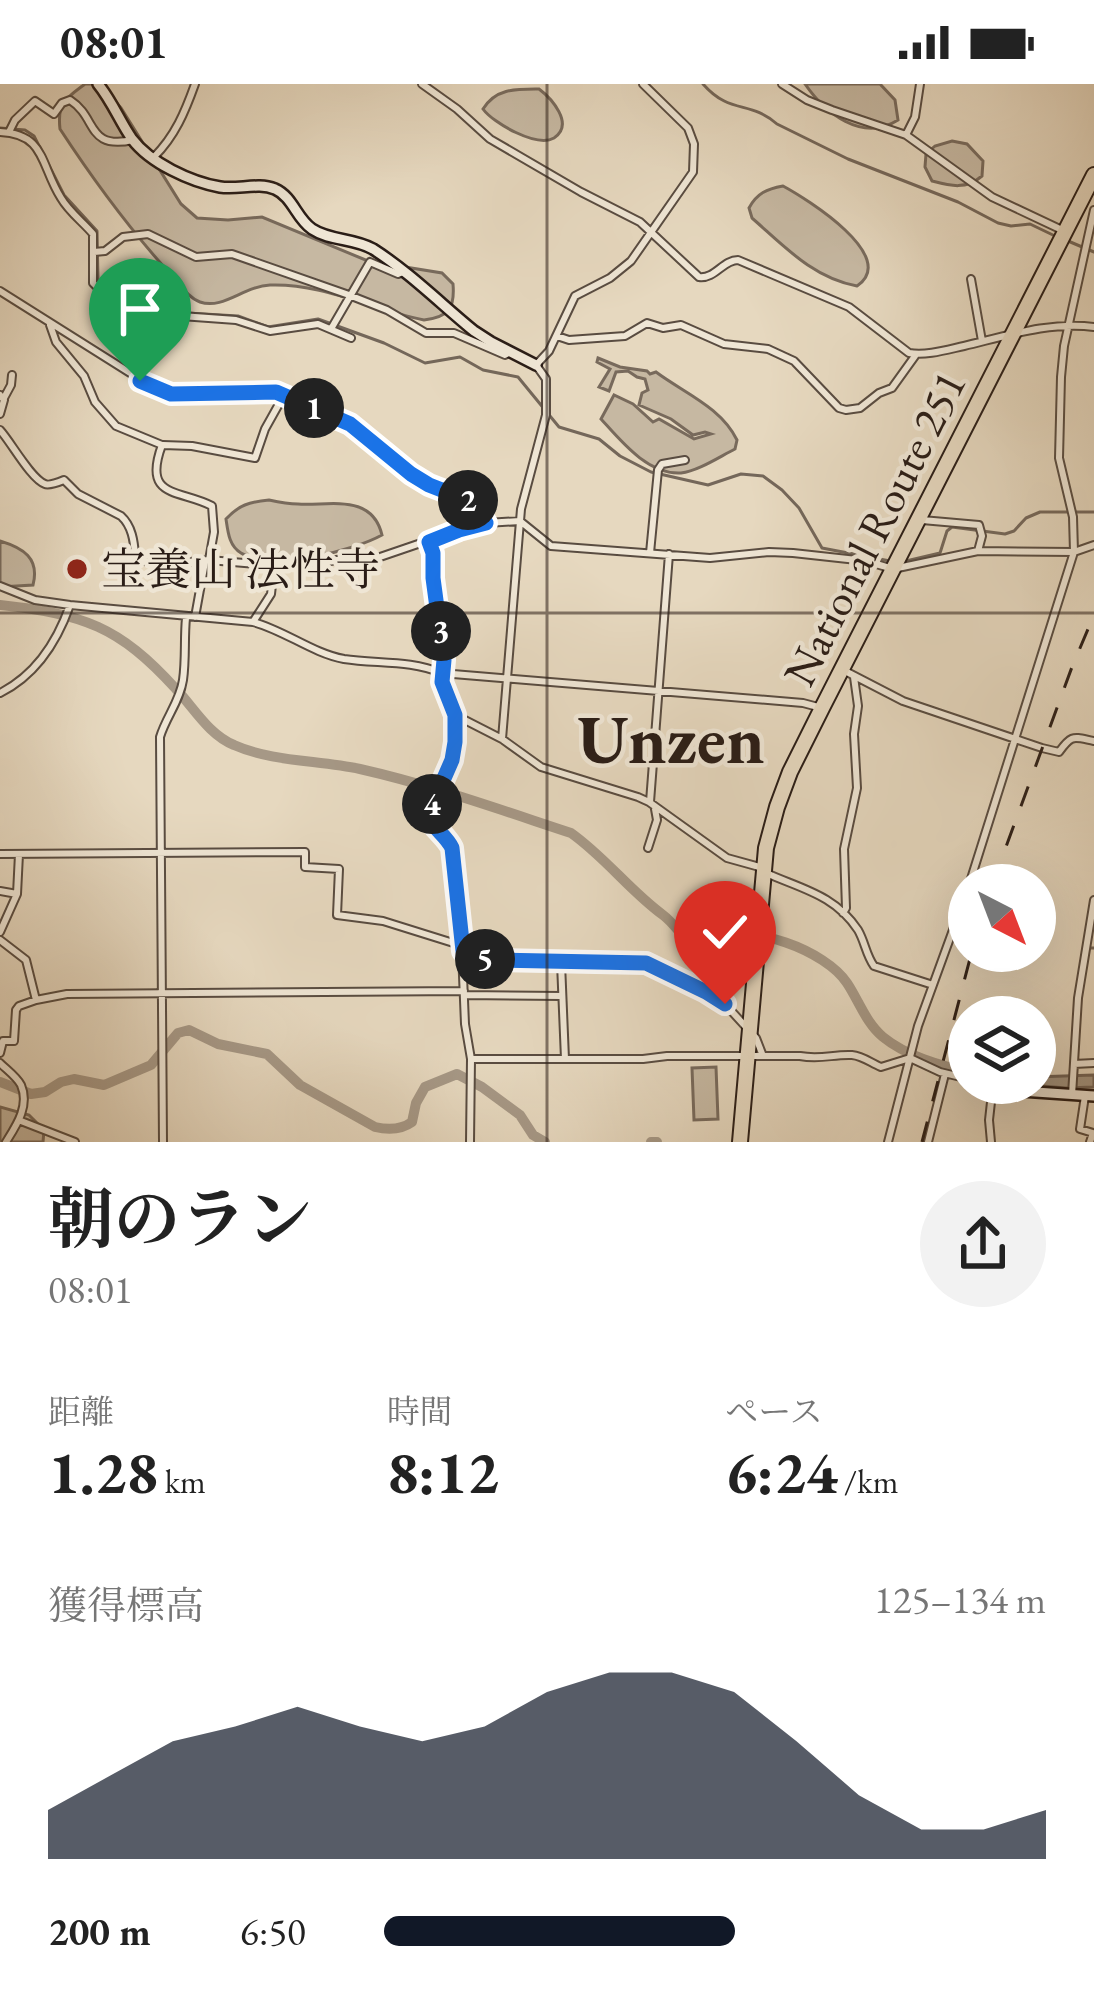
<!DOCTYPE html>
<html lang="ja">
<meta charset="utf-8">
<style>
:root{--surface:#fff;--page:#f2f2f2;--text:#222;--muted:#767676;--accent:#111827}
body{margin:0;font-family:"EB Garamond","Noto Serif JP",serif;background:var(--page);color:var(--text);height:100vh;display:flex;flex-direction:column;font-size:45px;white-space:nowrap}
*{box-sizing:border-box;margin:0}
p{font-size:39px;color:var(--muted)}
.icon{flex:none;width:66px;height:66px;fill:none;stroke:currentColor;stroke-width:2;stroke-linecap:round;stroke-linejoin:round}
.map{position:relative;height:1058px;overflow:hidden}
.sheet{display:flex;flex-direction:column;background:var(--surface);flex:1}
.sheet>*{flex:none}
.needle{width:78px;rotate:138deg}
.fabs{position:absolute;left:948px;top:780px;display:grid;gap:24px}
.fabs a{display:grid;place-items:center;width:108px;height:108px;border-radius:50%;background:var(--surface);box-shadow:0 12px 48px #0002;font-size:60px}
.pin{position:absolute;display:grid;place-items:center;width:102px;height:102px;color:#fff;margin:-123px -51px;border-radius:50% 50% 50% 0;rotate:-45deg;box-shadow:0 0 12px #0007}
.pin .icon{rotate:45deg}
.km{position:absolute;width:60px;height:60px;margin:-30px;border-radius:50%;background:#222;color:#fff;font-size:33px;line-height:60px;text-align:center}
.round{display:grid;place-items:center;flex:none;width:126px;height:126px;border-radius:63px;background:var(--page)}
.headline{display:flex;align-items:center;justify-content:space-between;height:204px;padding:0 48px}
h1{font-size:66px;font-weight:700;line-height:90px}
.figures{display:grid;grid-template-columns:repeat(3,1fr);gap:18px;height:204px;padding:12px 48px}
.figures div{display:grid;align-content:center}
.figures b{font-size:60px;font-weight:700}
.figures small{font-size:33px;font-weight:400}
.figures p{font-size:33px}
.chart{height:336px;padding:24px 48px}
.chart p{display:flex;justify-content:space-between}
.chart svg{width:100%;height:216px;margin-top:12px;fill:var(--accent);opacity:.7}
ul{padding:0 48px;list-style:none;font-size:39px}
li{display:grid;grid-template-columns:192px 144px 1fr;align-items:center;height:90px}
li i{height:30px;border-radius:15px;background:var(--accent)}
.status{display:flex;justify-content:space-between;align-items:center;height:84px;padding:0 60px;background:var(--surface);direction:ltr}
.status svg{height:33px;fill:currentColor}
.map>svg:first-child{display:block}
.green{fill:#c6b8a2;stroke:#786a5c;stroke-width:3}
.water{fill:#a69886;stroke:#74675a;stroke-width:3}
.lines{fill:none;stroke-linecap:round;stroke-linejoin:round}
.stream{stroke:#74675a;stroke-width:3}
.river{stroke:#a69886;stroke-width:10}
.street-casing{stroke:#594c41;stroke-width:10}
.secondary-casing{stroke:#2a1d17;stroke-width:14}
.highway-casing{stroke:#2a1d17;stroke-width:18}
.street{stroke:#efe6d5;stroke-width:6}
.secondary{stroke:#efe6d5;stroke-width:9}
.highway{stroke:#e6d8bf;stroke-width:14}
.rail{stroke:#2a1d17;stroke-width:3;stroke-dasharray:21 21;stroke-linecap:butt}
.route-casing{stroke:#fff;stroke-width:24}
.route{stroke:#1a73e8;stroke-width:15}
.grid{fill:none;stroke:#2a1d17;stroke-width:3;stroke-opacity:0.55}
.poi-dot{fill:#8f2418;stroke:#efe6d5;stroke-width:4.5}
.labels{text-anchor:middle;stroke-width:9;stroke-linejoin:round;paint-order:stroke}
.street-label{font-size:45px;fill:#2a1d17;stroke:#efe6d5}
.poi-label{font-size:45px;fill:#2a1d17;stroke:#efe6d5;text-anchor:start}
.town-label{font-size:69px;font-weight:bold;fill:#2a1d17;stroke:#efe6d5}
</style>
<div class="status"><b>08:01</b><svg viewBox="0 0 49 12"><path d="M0 12V9h3v3zM5 12V6h3v6zM10 12V3h3v9zM15 12V0h3v12zM26 1h20v11H26zM47 4h2v5h-2z"/></svg></div>
<div class="map">
<svg width="1094" height="1058" viewBox="0 0 1094 1058">
<rect width="100%" height="100%" fill="#e6d8bf"/>
<filter id="stains"><feTurbulence type="fractalNoise" baseFrequency=".00167" numOctaves="4"/><feColorMatrix values="0 0 0 0 .2 0 0 0 0 .09 0 0 0 0 .02 0 0 0 .5 -.17"/></filter>
<radialGradient id="worn" r=".72"><stop offset=".6" stop-color="#630" stop-opacity="0"/><stop offset="1" stop-color="#630" stop-opacity=".3"/></radialGradient>
<!-- green -->
<path class="green" d="M85 0H100L121 24 181 120 197 134 228 136 262 133 368 177 442 189 453 200C455 224 449 233 424 236 373 226 322 199 270 201 244 202 223 226 200 218 189 214 181 202 173 193 131 147 94 97 60 45 57 19 65 15 85 0Z
M805 0H880L895 16 898 36C862 59 825 29 805 0Z
M539 5C551 14 575 40 554 54 537 64 493 39 483 25 496 4 516 5 539 5Z
M952 57 967 60 983 77 982 92C966 106 951 102 932 97L925 83 926 70 935 62Z
M783 102C807 115 900 173 857 202 813 194 784 162 752 134L749 124C757 109 767 105 783 102Z
M598 274 620 283 647 287 650 290 656 288C684 309 721 323 737 356L735 365C719 373 698 387 681 389 648 391 621 357 601 335L614 311 633 320 653 338 659 335 694 355 711 350 705 348 693 351 671 335 639 321 642 309 648 306 645 295 637 293 628 287 616 288 609 307 599 303 610 285 597 278Z
M269 416C278 418 288 420 298 420 330 422 372 409 382 451 353 467 271 488 241 469 229 462 228 448 226 435 239 421 249 418 269 416Z
M0 457C23 464 40 474 33 501L0 503Z
M716 983 718 1035 694 1036 692 984Z
M0 1023 29 1031 44 1046 43 1058H0Z"/>
<!-- water -->
<path class="water" d="M1094 991V1003L1066 1004 1006 999H1035V993Z"/>
<g class="lines">
<!-- stream -->
<path class="stream" d="M703 0C730 31 750 16 777 40L848 75 958 118 998 139 1011 142 1030 140 1055 152
M0 44 25 46 34 52 64 111 97 147 98 197 105 205 144 213 187 229 238 232 268 243 318 235 384 259 425 279 460 273 483 286 518 293 559 343 599 355 620 372 651 388 708 401 741 390 763 392 782 406 799 424 822 464 890 477
M1068 157 1094 168
M906 477 940 469 947 447 952 443 1005 450 1014 447 1026 434 1040 428H1094
M1091 864H1094"/>
<!-- river -->
<path class="river" d="M0 521C83 530 119 542 176 605 194 624 209 651 234 661 272 678 319 676 360 685 431 701 501 726 571 749 605 773 630 807 663 831 679 843 685 862 706 866L711 864 714 857C749 837 826 867 847 899 859 917 866 939 883 953 905 971 941 983 969 987
M0 998 31 1010 45 1008 61 998 74 995 104 1001 151 981 178 949 189 946 218 960 267 970 300 1001 375 1043C388 1046 401 1046 412 1038L416 1019 425 1003 457 990 482 1003 520 1031 533 1051 545 1058
M651 1058H657"/>
<!-- street casing -->
<g class="street-casing">
<path id="street" d="M422 0 457 25 490 55 581 108 640 138 699 193C715 195 723 176 738 176L849 223 909 269C926 272 946 266 964 262 1006 252 1052 237 1094 243
M782 0 807 16 832 26 906 51 992 113 1062 146
M0 48C46 50 40 81 61 114 69 128 83 138 93 150V199L104 210 181 232 236 236 270 247 318 240 351 254
M9 48 15 36 35 17 54 30 62 19 70 16C98 34 86 66 133 56
M906 51 915 33 920 0
M154 73C175 52 185 28 195 0
M94 168 105 167 123 153 148 150 196 173 232 170 349 211 387 226 426 249H454L505 271 510 268
M971 195 982 257
M0 207 154 304 171 310 189 311 276 307 337 333 358 345 411 390 429 401 470 417 486 439
M50 241 56 258 84 292 95 318 116 342 162 361C142 415 179 405 212 422L214 448 209 476
M331 245 370 178 398 190 403 188
M557 252 569 256 625 252 647 239 663 244 681 241 724 260 768 265 794 277 839 324 846 326 860 324 879 309 892 304 915 272
M0 311 4 316 0 330
M4 314 11 301 12 291
M0 346C11 358 31 395 45 400 49 402 59 398 64 396L78 410 121 432C132 442 134 457 135 471L144 477 161 481 209 476 292 483 343 475 380 473 459 446 486 439 520 437 551 462 710 474 769 468 793 469 866 477 893 485 978 467 1074 468 1094 461
M163 361 192 362 255 374 265 345 284 311
M922 436 979 441 982 452 978 467
M429 458 433 469V494L444 576 442 598 455 631V658L451 675 428 731 431 739 448 756 452 763 454 799 460 819 465 940 471 975 470 1058
M650 469 658 386 662 380 685 376
M0 502 35 516 70 521 253 538C284 546 312 569 344 575 376 580 411 576 441 589L803 619 818 623
M195 533 205 478
M253 538 271 510 274 483
M845 587 903 617 1042 664 1059 668C1072 650 1073 653 1094 657
M0 609C36 591 57 558 70 521
M455 631 502 655 541 683 638 713 649 718 727 774 763 784
M502 655 521 425 546 331V295L536 281 549 267 575 212 610 194 631 177 693 88 694 60 688 44 643 0
M650 718 669 470
M648 764 657 736 655 725
M0 770 305 768V783L339 785 337 831 383 837 463 862
M766 789C802 805 835 811 858 846 865 858 866 871 874 882L933 901
M969 801 1074 468 1073 433 1059 374 1061 293 1064 262 1094 126
M0 807 17 810
M843 829 846 824 844 765 857 704 854 650 858 622 854 593
M0 848 17 810 19 770
M0 856 26 876 36 916 19 922 16 926 14 957H3L0 969
M463 867 475 873 492 876 646 879 706 908 725 920 756 954 763 972
M561 879 565 975
M464 911 562 912
M36 916 67 910 464 907
M472 975H643L667 972H800C821 976 833 970 852 971 863 972 871 979 881 983L910 974 940 988 969 995
M0 979C6 985 17 993 21 1001 30 1022 16 1042 6 1058
M1074 980 1094 979
M986 999 993 1000 989 1036 991 1058
M1072 1011 1078 914 1094 816
M1085 1012 1080 1045 1093 1049 1090 1058
M21 1037 75 1058
M163 1058 160 653C166 633 180 617 183 596 186 575 184 554 186 534
M888 1058 918 942 969 802
M928 1058 945 990"/>
</g>
<!-- secondary casing -->
<g class="secondary-casing">
<path id="secondary" d="M98 0C112 17 120 38 132 55 150 79 191 98 220 103 238 106 258 98 275 105 293 113 296 134 312 145 330 157 354 154 373 165 409 188 441 220 474 247L491 258 536 281
M993 1000 1021 1007 1094 1012"/>
</g>
<!-- highway casing -->
<g class="highway-casing">
<path id="highway" d="M740 1058 766 764 777 723 790 688 822 624 1094 91"/>
</g>
<!-- street -->
<use href="#street" class="street"/>
<!-- secondary -->
<use href="#secondary" class="secondary"/>
<!-- highway -->
<use href="#highway" class="highway"/>
<!-- rail -->
<path class="rail" d="M992 801 1072 583 1094 531
M922 1058 972 867"/>
</g>
<g class="lines">
<!-- route casing -->
<g class="route-casing">
<path id="route" d="M140 297 171 310 276 308 350 340 411 390 429 401 470 417 486 439 459 446 429 458 433 469V494L444 576 442 598 455 631V658L452 676 428 731C432 744 446 751 452 764L463 867 475 873 492 876 646 879 706 908 725 920"/>
</g>
<!-- route -->
<use href="#route" class="route"/>
</g>
<!-- grid -->
<path class="grid" d="M547 0V1058M0 529H1094"/>
<!-- markers -->
<circle class="poi-dot" cx="77" cy="485" r="12"/>
<g class="labels">
<!-- street labels -->
<g class="street-label">
<text transform="translate(874 444) rotate(-63)" y="16">National Route 251</text>
</g>
<!-- poi labels -->
<g class="poi-label">
<text x="101" y="501">宝養山 法性寺</text>
</g>
<!-- town labels -->
<g class="town-label">
<text x="671" y="679">Unzen</text>
</g>
</g>
<rect width="100%" height="100%" filter="url(#stains)"/>
<rect width="100%" height="100%" fill="url(#worn)"/>
</svg>
<div class="fabs">
<a><svg class="needle" viewBox="-14 -14 28 28"><path d="M0-13l5 13h-10z" fill="#e53935"/><path d="M0 13l5-13h-10z" fill="#767676"/></svg></a>
<a><svg class="icon" aria-label="layers" viewBox="0 0 24 24"><path d="M12 4l9 5-9 5-9-5zM3 14l9 5 9-5"/></svg></a>
</div>
<div class="pin" style="left:140px;top:297px;background:#1e9e55"><svg class="icon" aria-label="arrive" viewBox="0 0 24 24"><path d="M6 21V4h12l-3 4 3 4H6"/></svg></div>
<div class="pin" style="left:725px;top:920px;background:#d93025"><svg class="icon" aria-label="check" viewBox="0 0 24 24"><path d="M5 12l5 5 9-10"/></svg></div>
<b class="km" style="left:314px;top:324px">1</b>
<b class="km" style="left:468px;top:416px">2</b>
<b class="km" style="left:441px;top:547px">3</b>
<b class="km" style="left:432px;top:720px">4</b>
<b class="km" style="left:485px;top:875px">5</b>
</div>
<section class="sheet">
<div class="headline"><div><h1>朝のラン</h1><p>08:01</p></div><a class="round"><svg class="icon" aria-label="share" viewBox="0 0 24 24"><path d="M12 15V3M7 8l5-5 5 5M5 13v7h14v-7"/></svg></a></div>
<div class="figures">
<div><p>距離</p><b>1.28<small> km</small></b></div>
<div><p>時間</p><b>8:12</b></div>
<div><p>ペース</p><b>6:24<small> /km</small></b></div>
</div>
<div class="chart"><p><span>獲得標高</span>125–134 m</p>
<svg viewBox="0 0 160 44" preserveAspectRatio="none"><path d="M0 44V34L10 27L20 20L30 17L40 13L50 17L60 20L70 17L80 10L90 6L100 6L110 10L120 20L130 31L140 38L150 38L160 34V44z"/></svg>
</div>
<ul>
<li><b>200 m</b>6:50<i style="width:53%"></i></li>
</ul>
</section>
